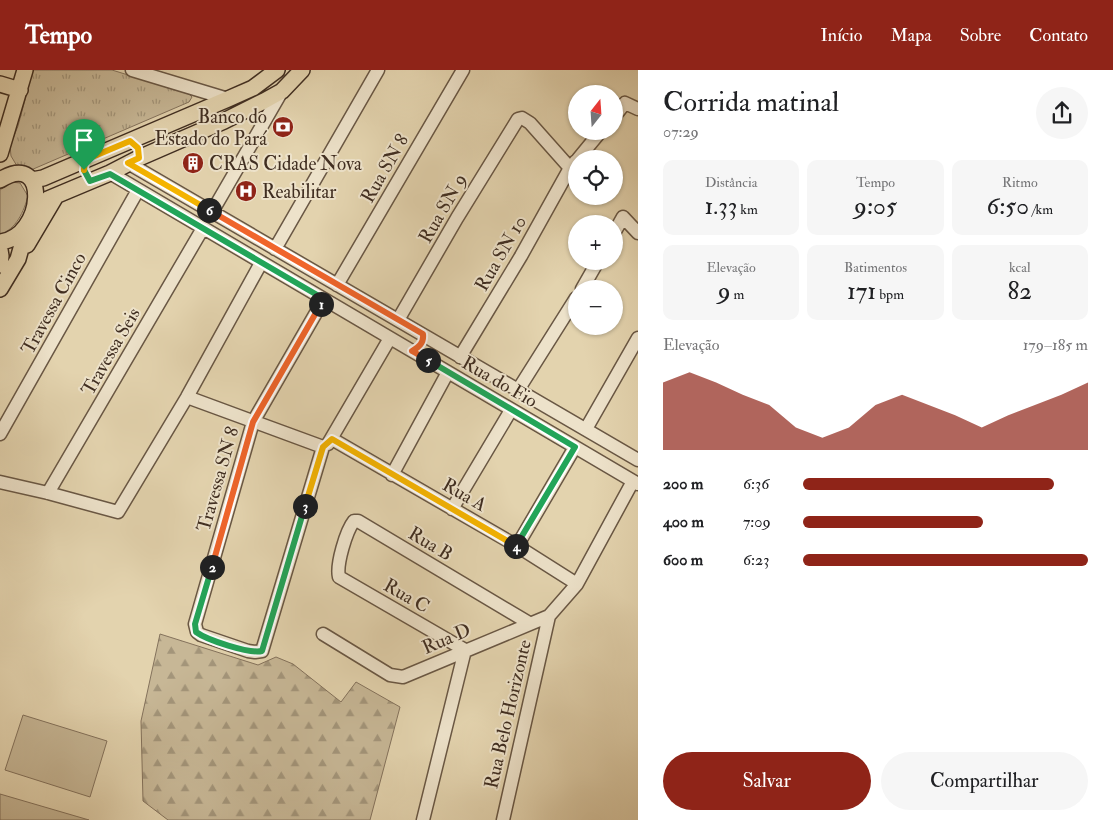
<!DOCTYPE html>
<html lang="pt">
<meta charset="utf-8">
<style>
:root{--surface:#fff;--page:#f6f6f6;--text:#202124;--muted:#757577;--accent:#8f2418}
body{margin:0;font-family:"IM FELL Double Pica",serif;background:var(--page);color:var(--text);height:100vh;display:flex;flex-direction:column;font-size:19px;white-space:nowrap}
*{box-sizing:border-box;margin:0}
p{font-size:16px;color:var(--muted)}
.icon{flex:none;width:28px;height:28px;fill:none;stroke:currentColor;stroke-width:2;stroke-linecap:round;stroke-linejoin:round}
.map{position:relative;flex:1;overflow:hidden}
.drawer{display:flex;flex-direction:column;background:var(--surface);width:475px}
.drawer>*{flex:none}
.needle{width:32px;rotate:17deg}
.controls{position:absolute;left:568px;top:15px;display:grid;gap:10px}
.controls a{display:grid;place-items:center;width:55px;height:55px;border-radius:50%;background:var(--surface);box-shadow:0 1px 4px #0004;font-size:25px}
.pin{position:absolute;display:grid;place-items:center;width:42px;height:42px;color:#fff;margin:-51px -21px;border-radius:50% 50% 50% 0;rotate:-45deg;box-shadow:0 0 5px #0007}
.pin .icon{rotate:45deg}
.km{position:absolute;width:25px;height:25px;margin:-12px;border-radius:50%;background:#222;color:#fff;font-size:14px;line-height:25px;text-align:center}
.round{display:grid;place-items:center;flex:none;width:52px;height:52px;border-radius:26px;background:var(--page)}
.overview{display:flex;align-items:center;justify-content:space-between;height:85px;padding:0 25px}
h1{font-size:28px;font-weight:600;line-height:38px}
.metrics{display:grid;grid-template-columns:repeat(3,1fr);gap:8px;height:85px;padding:5px 25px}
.metrics div{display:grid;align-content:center;border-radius:10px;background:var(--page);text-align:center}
.metrics b{font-size:25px;font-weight:600}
.metrics small{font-size:14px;font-weight:400}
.metrics p{font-size:14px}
.chart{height:140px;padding:10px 25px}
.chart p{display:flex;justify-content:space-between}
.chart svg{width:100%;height:90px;margin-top:5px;fill:var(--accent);opacity:.7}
.primary-button{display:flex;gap:10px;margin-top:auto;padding:10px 25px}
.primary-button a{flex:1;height:58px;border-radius:30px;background:var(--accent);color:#fff;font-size:20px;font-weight:600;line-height:58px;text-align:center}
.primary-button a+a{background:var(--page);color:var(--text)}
ul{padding:0 25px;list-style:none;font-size:16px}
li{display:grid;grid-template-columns:80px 60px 1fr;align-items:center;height:38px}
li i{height:12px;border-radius:6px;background:var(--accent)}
header{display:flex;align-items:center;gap:30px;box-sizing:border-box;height:70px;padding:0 25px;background:var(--accent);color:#fff}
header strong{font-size:24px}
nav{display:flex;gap:28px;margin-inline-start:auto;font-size:18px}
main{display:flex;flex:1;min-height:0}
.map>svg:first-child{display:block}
.grass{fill:#c7b796;stroke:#84725c}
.forest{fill:url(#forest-firs);stroke:#84725c}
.park{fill:url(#park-tufts);stroke:#84725c}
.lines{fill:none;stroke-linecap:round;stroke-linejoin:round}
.minor-casing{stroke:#695744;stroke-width:15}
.major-casing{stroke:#402e21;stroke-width:18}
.minor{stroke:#ede2ca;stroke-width:12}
.major{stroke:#e3d3ae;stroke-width:15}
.split-1-casing{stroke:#fff;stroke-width:10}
.split-2-casing{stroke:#fff;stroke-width:10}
.split-3-casing{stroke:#fff;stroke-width:10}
.split-4-casing{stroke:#fff;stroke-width:10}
.split-5-casing{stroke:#fff;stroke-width:10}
.split-6-casing{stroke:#fff;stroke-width:10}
.split-7-casing{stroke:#fff;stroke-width:10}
.split-1{stroke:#22a559;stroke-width:6}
.split-2{stroke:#f0652b;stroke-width:6}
.split-3{stroke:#22a559;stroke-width:6}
.split-4{stroke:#f5b400;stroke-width:6}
.split-5{stroke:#22a559;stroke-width:6}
.split-6{stroke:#f0652b;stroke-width:6}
.split-7{stroke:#f5b400;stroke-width:6}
.labels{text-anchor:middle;stroke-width:4;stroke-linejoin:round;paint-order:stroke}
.poi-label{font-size:19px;fill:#402e21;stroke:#ede2ca;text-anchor:start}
.street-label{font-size:19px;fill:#402e21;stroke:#ede2ca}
</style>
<header>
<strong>Tempo</strong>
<nav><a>Início</a><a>Mapa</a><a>Sobre</a><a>Contato</a></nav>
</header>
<main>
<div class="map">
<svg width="638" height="750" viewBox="0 0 638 750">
<defs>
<pattern id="forest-firs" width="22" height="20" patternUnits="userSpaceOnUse" patternTransform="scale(1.25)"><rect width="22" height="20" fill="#c7b796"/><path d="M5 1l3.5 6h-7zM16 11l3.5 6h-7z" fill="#a3957a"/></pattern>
<pattern id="park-tufts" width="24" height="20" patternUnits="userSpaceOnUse" patternTransform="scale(1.25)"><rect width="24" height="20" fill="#c7b796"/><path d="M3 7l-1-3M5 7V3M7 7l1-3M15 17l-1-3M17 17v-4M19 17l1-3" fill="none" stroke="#a3957a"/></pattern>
</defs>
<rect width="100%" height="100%" fill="#e3d3ae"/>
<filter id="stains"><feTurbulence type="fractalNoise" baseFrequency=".004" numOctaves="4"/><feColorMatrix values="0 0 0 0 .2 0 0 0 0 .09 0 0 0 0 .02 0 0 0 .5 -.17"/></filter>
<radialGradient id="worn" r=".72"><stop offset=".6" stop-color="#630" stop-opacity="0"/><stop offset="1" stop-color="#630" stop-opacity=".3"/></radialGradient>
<!-- grass -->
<path class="grass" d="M11 112 20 113 28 126C24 141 16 160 0 164V120Z
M23 645 107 671 90 727 5 700Z
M0 724 89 750H0Z"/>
<!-- forest -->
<path class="forest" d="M160 564 258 595 276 587 293 594 341 632 356 612 400 637 370 750H168L143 731 141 651Z"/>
<!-- park -->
<path class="park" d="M33 0H112L189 24 192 27 189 32 31 100 17 96 11 86 10 76 18 56Z"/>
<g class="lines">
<!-- minor casing -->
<g class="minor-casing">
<path id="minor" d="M132 0 228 29
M614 47 625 33 638 39
M578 89 601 61
M128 93 638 390
M110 103 638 414
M212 142 282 21
M614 163 623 147 638 163
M275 179 378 0
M337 215 463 0
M582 219 598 191
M398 250 457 148 518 49 522 48 530 53 570 98
M460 287 521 186 570 98 576 91
M518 320 576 228
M187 327 323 377
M586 359 638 268
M0 364 138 120
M332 369 517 476 577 514
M328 374 390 268
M323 377 262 581 255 582 248 581 201 565 197 562 195 554 253 352 324 229
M392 405 448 302
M0 412 48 423 118 442 187 327 261 193
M48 423 203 158
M452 439 511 340
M517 476 575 377
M323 564 390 605 403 607 549 546 577 514 633 411
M423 750 465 580 339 507C336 495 346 461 354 451H358L529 553
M503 750 549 546"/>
</g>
<!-- major casing -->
<g class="major-casing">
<path id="major" d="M0 14 20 20
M0 84 25 0
M0 110C50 79 45 167 0 172
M32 110 43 108 228 29 253 18 277 0
M34 139 48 129 110 103 139 88 224 51 264 31 282 21 302 0
M27 175 56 126
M0 180 1 186 0 195
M0 219 18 189 27 157"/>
</g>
<!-- minor -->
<use href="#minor" class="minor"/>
<!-- major -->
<use href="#major" class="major"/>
</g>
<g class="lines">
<!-- split-1 casing -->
<g class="split-1-casing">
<path id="split-1" d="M84 100 90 111 110 104 324 229 321 234"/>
</g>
<!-- split-2 casing -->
<g class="split-2-casing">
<path id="split-2" d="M212 497 253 352 321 234"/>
</g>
<!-- split-3 casing -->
<g class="split-3-casing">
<path id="split-3" d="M212 497 195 554 196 562C207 570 249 584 262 581L305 436"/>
</g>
<!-- split-4 casing -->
<g class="split-4-casing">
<path id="split-4" d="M305 436 323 377 332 369 516 476"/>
</g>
<!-- split-5 casing -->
<g class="split-5-casing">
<path id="split-5" d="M428 290 575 377 516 476"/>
</g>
<!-- split-6 casing -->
<g class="split-6-casing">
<path id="split-6" d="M209 140 423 264C424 273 419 277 412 281L428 290"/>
</g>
<!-- split-7 casing -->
<g class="split-7-casing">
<path id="split-7" d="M84 100 85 90 130 71 138 78 139 88 128 93 209 140"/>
</g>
<!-- split-1 -->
<use href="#split-1" class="split-1"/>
<!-- split-2 -->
<use href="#split-2" class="split-2"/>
<!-- split-3 -->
<use href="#split-3" class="split-3"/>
<!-- split-4 -->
<use href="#split-4" class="split-4"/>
<!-- split-5 -->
<use href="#split-5" class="split-5"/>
<!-- split-6 -->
<use href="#split-6" class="split-6"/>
<!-- split-7 -->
<use href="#split-7" class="split-7"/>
</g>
<!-- icons -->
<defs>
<g id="bank-disc" transform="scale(1.125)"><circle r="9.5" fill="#8f2418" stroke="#ede2ca"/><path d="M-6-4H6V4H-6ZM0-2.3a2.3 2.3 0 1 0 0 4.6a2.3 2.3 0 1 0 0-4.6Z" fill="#fff"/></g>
<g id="building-disc" transform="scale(1.125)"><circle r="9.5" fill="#8f2418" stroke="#ede2ca"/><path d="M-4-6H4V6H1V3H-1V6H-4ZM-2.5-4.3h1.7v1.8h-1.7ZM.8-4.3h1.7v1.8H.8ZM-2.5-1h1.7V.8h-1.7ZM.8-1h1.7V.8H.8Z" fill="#fff"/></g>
<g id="hospital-disc" transform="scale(1.125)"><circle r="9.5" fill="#8f2418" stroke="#ede2ca"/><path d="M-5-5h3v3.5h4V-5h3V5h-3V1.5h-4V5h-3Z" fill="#fff"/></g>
</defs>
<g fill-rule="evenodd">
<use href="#bank-disc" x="283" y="57"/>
<use href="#building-disc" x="193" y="93"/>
<use href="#hospital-disc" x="246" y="121"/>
</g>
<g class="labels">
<!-- poi labels -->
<g class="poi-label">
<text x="267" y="53" text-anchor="end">Banco do<tspan x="267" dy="22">Estado do Pará</tspan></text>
<text x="209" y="100">CRAS Cidade Nova</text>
<text x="262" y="128">Reabilitar</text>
</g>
<!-- street labels -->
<g class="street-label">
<text transform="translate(384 98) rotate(-60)" y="7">Rua SN 8</text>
<text transform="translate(442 138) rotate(-60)" y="7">Rua SN 9</text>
<text transform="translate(500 183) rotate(-60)" y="7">Rua SN 10</text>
<text transform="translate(53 233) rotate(-61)" y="7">Travessa Cinco</text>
<text transform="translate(110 281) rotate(-60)" y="7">Travessa Seis</text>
<text transform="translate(500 311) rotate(30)" y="7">Rua do Fio</text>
<text transform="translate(217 409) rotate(-74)" y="7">Travessa SN 8</text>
<text transform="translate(465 424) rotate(30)" y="7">Rua A</text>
<text transform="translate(431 473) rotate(31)" y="7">Rua B</text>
<text transform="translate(407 525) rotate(30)" y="7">Rua C</text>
<text transform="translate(446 568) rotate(-23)" y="7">Rua D</text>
<text transform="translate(507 644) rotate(-77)" y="7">Rua Belo Horizonte</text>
</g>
</g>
<rect width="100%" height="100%" filter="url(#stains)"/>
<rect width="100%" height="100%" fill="url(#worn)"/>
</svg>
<div class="controls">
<a><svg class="needle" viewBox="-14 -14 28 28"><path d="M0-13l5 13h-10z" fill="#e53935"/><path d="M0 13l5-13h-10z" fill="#757577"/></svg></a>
<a><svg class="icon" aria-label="locate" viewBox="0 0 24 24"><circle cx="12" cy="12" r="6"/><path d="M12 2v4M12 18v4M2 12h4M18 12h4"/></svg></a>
<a>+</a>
<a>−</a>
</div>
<div class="pin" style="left:84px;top:100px;background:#1e9e55"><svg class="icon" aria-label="arrive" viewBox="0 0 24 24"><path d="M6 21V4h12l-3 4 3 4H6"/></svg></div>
<b class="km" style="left:321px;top:234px">1</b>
<b class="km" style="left:212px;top:497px">2</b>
<b class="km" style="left:305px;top:436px">3</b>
<b class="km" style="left:516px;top:476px">4</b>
<b class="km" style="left:428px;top:290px">5</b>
<b class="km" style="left:209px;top:140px">6</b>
</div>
<section class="drawer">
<div class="overview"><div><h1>Corrida matinal</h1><p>07:29</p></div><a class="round"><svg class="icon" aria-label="share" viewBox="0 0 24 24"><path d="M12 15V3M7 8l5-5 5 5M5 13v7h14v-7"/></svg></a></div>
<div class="metrics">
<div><p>Distância</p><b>1.33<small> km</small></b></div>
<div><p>Tempo</p><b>9:05</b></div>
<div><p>Ritmo</p><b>6:50<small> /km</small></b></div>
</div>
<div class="metrics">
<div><p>Elevação</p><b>9<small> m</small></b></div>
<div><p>Batimentos</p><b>171<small> bpm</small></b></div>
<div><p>kcal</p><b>82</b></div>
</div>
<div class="chart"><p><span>Elevação</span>179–185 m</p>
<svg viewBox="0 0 160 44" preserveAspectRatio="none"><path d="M0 44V11L10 6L20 11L30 17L40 22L50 33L60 38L70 33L80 22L90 17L100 22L110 27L120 33L130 27L140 22L150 17L160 11V44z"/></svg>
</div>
<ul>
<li><b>200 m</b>6:36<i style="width:88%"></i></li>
<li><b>400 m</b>7:09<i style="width:63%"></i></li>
<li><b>600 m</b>6:23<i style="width:100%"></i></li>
</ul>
<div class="primary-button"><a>Salvar</a><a>Compartilhar</a></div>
</section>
</main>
